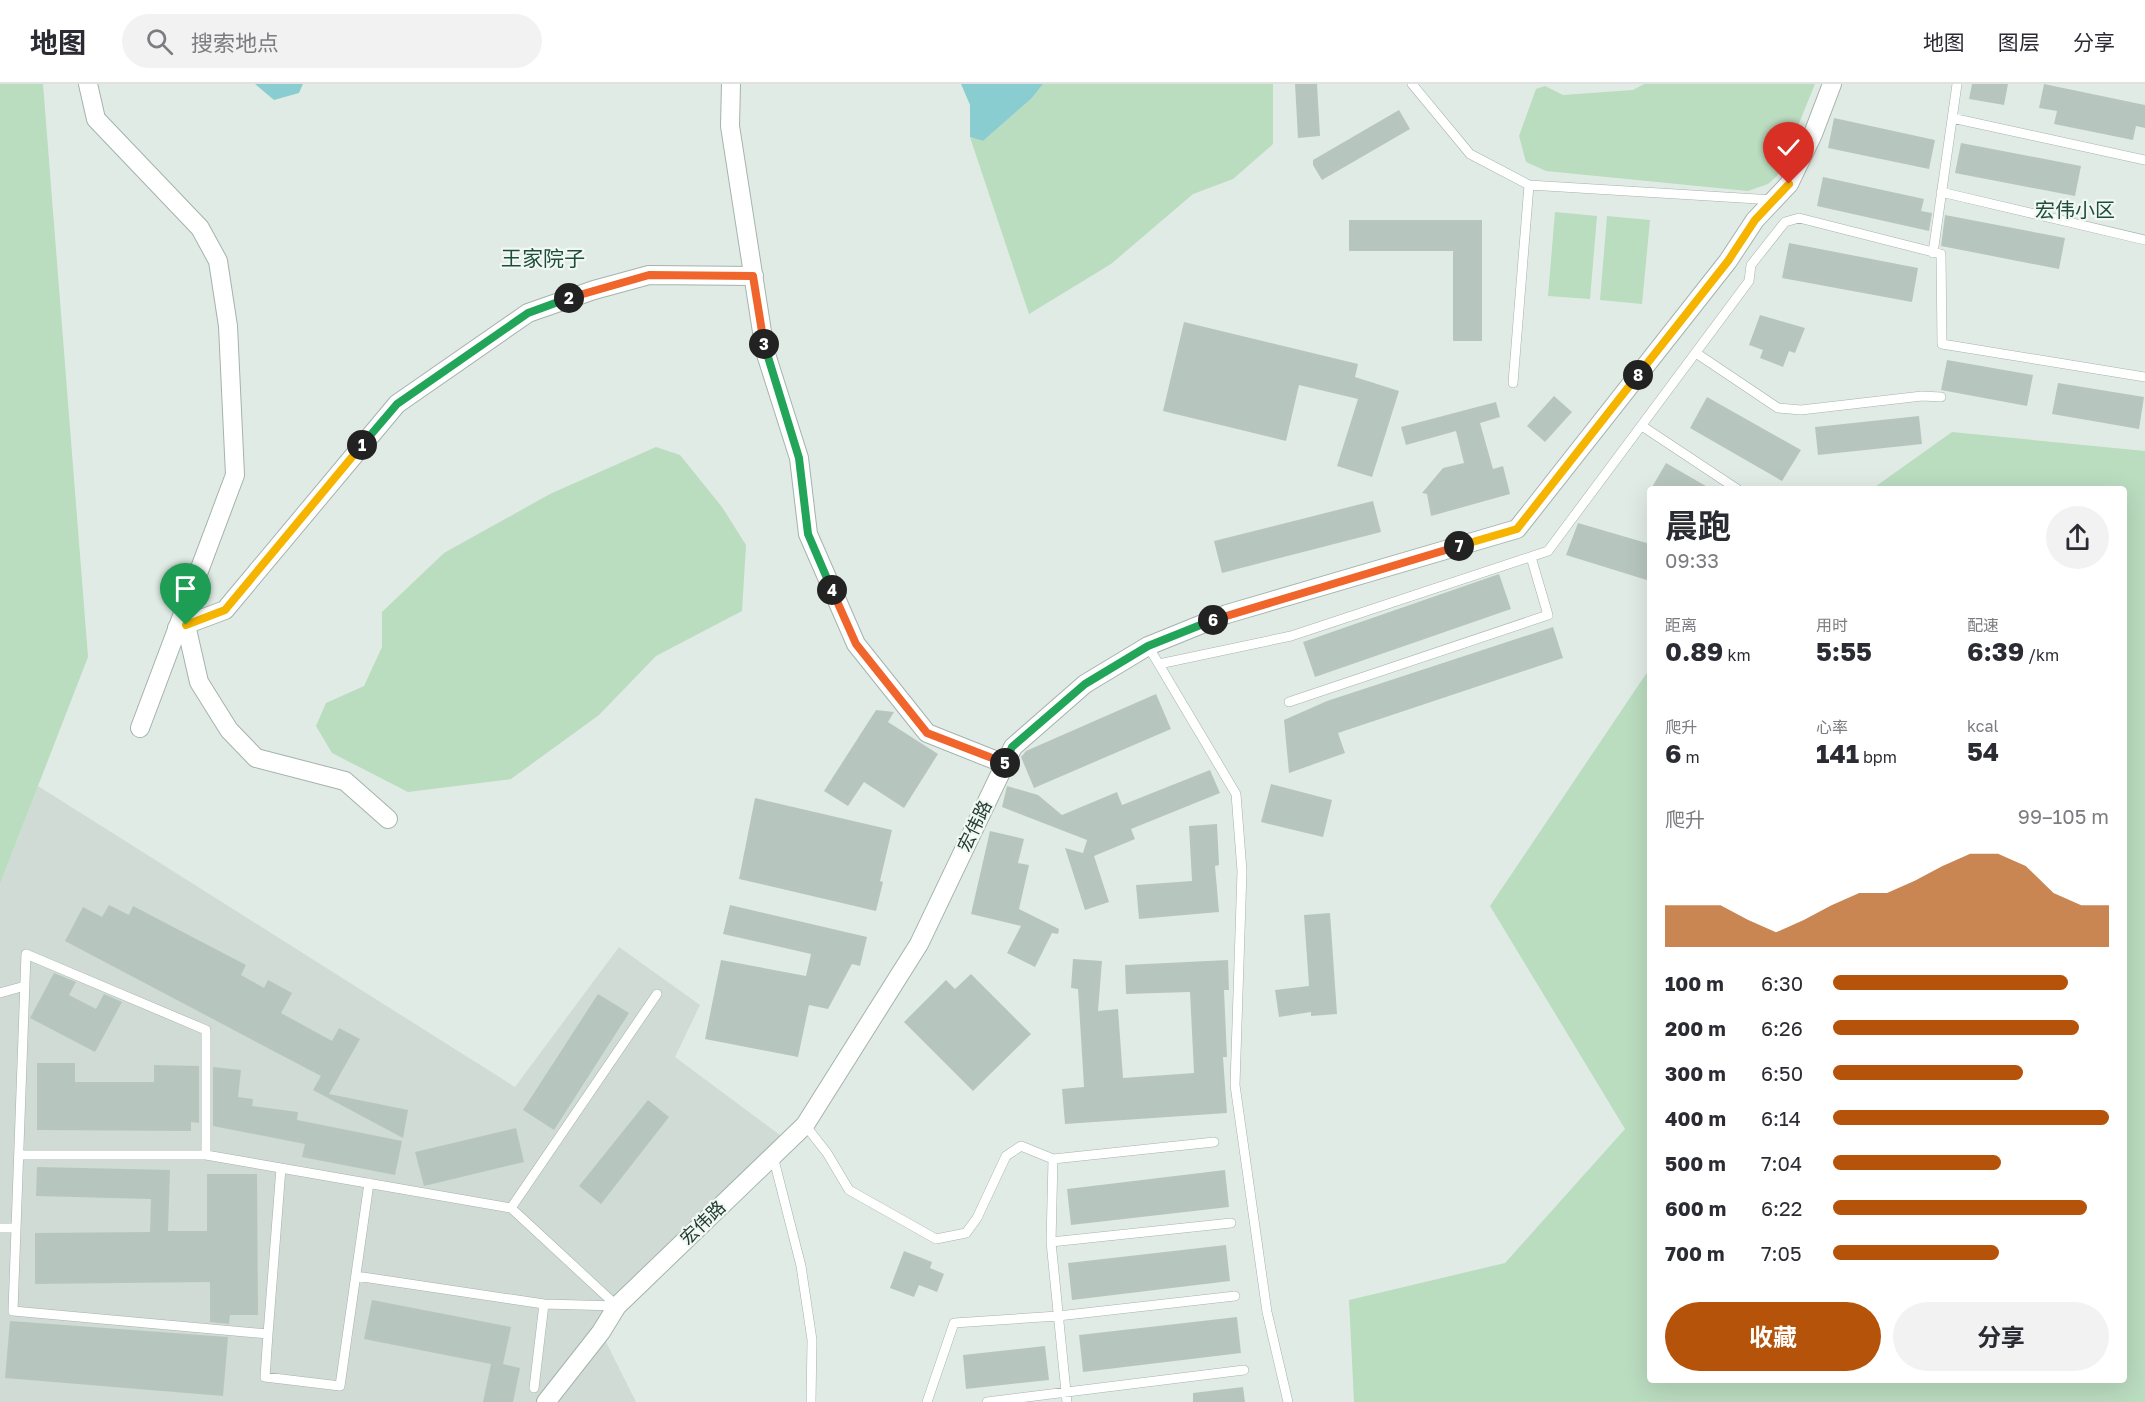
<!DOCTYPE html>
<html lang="zh">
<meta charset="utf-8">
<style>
:root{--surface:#fff;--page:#f2f2f3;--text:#2b2b33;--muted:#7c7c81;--line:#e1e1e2;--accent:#b45309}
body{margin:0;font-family:"Golos Text","Noto Sans SC",sans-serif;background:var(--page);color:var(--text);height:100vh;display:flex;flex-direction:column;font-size:22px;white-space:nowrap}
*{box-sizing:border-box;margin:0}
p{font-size:20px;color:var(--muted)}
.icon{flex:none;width:33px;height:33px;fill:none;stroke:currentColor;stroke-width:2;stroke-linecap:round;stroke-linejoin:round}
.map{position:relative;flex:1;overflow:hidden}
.drawer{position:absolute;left:1647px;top:402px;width:480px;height:897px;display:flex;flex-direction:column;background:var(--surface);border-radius:6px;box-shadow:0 6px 24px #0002}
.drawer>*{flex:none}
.pin{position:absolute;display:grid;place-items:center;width:51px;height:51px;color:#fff;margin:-62px -26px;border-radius:50% 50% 50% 0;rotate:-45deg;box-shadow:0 0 6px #0007}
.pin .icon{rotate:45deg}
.km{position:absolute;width:30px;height:30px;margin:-15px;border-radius:50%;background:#222;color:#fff;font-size:16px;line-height:30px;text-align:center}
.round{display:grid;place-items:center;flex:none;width:63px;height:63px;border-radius:32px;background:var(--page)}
.summary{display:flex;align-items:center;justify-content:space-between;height:102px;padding:0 18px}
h1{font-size:33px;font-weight:700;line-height:45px}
.metrics{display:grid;grid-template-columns:repeat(3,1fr);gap:9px;height:102px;padding:6px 18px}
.metrics div{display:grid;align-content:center}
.metrics b{font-size:26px;font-weight:700}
.metrics small{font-size:16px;font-weight:400}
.metrics p{font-size:16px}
.chart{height:168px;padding:12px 18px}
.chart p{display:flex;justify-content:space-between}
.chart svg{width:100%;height:108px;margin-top:6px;fill:var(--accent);opacity:.7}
.primary-button{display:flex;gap:12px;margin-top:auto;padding:12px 18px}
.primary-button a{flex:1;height:69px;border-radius:36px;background:var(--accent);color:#fff;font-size:24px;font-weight:700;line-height:69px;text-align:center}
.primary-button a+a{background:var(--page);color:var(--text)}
ul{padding:0 18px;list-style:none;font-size:20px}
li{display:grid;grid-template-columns:96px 72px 1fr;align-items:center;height:45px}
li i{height:15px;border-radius:8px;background:var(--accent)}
header{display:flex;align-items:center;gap:36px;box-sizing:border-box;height:84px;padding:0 30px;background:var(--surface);border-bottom:2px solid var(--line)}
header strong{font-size:28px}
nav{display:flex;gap:33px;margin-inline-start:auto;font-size:21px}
.search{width:420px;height:54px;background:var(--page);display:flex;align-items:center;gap:15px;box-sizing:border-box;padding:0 21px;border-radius:33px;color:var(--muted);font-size:22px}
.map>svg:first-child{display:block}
.built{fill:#cfdbd4}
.green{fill:#badcbf}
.water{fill:#8acdd0}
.building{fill:#b6c6be}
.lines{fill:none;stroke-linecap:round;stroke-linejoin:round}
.service-casing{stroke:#a4b3ac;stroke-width:10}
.minor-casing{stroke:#a4b3ac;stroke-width:20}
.service{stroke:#fff;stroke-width:9}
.minor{stroke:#fff;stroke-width:18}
.split-1-casing{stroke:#fff;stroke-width:12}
.split-2-casing{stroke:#fff;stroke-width:12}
.split-3-casing{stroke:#fff;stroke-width:12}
.split-4-casing{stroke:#fff;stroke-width:12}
.split-5-casing{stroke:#fff;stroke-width:12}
.split-6-casing{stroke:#fff;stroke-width:12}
.split-7-casing{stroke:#fff;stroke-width:12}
.split-8-casing{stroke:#fff;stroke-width:12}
.split-9-casing{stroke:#fff;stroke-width:12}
.split-1{stroke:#f5b400;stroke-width:8}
.split-2{stroke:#22a559;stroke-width:8}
.split-3{stroke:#f0652b;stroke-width:8}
.split-4{stroke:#22a559;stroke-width:8}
.split-5{stroke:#f0652b;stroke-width:8}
.split-6{stroke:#22a559;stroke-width:8}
.split-7{stroke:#f0652b;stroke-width:8}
.split-8{stroke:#f5b400;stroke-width:8}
.split-9{stroke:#f5b400;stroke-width:8}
.labels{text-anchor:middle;stroke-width:4.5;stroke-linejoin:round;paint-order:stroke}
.street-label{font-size:18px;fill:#223c32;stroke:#f1f8f4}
.neighbourhood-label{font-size:20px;fill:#1e4d3c;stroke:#f1f8f4}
.quarter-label{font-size:21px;fill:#1e4d3c;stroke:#f1f8f4}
</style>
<header>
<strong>地图</strong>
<div class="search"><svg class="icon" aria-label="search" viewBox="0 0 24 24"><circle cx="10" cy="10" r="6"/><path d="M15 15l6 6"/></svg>搜索地点</div>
<nav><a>地图</a><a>图层</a><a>分享</a></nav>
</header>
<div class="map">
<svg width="2145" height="1318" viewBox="0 0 2145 1318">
<rect width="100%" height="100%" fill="#e1ebe5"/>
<!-- built -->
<path class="built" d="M38 702 515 1003 619 863 700 921 675 973 788 1057 601 1248 636 1318H0V800Z"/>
<!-- green -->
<path class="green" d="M0 0H43L88 573 0 800Z
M1043 0H1273V60L1233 95 1193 110 1111 180 1029 230 970 53 983 57 1032 14Z
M1644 0H1815L1778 91 1768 100 1748 107 1546 87 1526 78 1519 52 1536 5 1545 2 1563 11 1633 6Z
M1555 128 1597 132 1590 215 1548 212Z
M1607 132 1650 136 1642 220 1600 216Z
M1952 348 2145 367V1318H1354L1349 1216 1505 1179 1625 1045 1490 822 1650 584V1296H2124V405H1872Z
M656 363 680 371 722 423 746 461 742 527 656 572 599 631 511 695 408 708 332 669 316 642 326 619 364 602 382 563V528L444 469 550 410Z"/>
<!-- water -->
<path class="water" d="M255 0H303L299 9 274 16Z
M961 0H1043L1032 14 983 57 970 53V21Z"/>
<!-- building -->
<path class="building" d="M1295 0H1317L1320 52 1298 54Z
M1972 0H2008L2004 21 1969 15Z
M2044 0 2145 21V44L2136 42 2133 56 2054 40 2057 27 2039 24Z
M1399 26 1410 45 1322 96 1313 81V76Z
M1834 34 1935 56 1929 85 1828 64Z
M1961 59 2081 82 2075 112 1955 89Z
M1823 93 1924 115 1921 127 1932 129 1929 147 1817 122Z
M1945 131 2065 154 2059 185 1941 162Z
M1349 136H1482V257H1453V167H1349Z
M1789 159 1918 184 1912 218 1782 194Z
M1760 231 1805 244 1795 269 1789 267 1783 283 1760 274 1763 266 1749 261Z
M1184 238 1358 280 1355 293 1399 307 1372 393 1337 382 1358 315 1299 301 1286 357 1163 327Z
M1947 276 2033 291 2027 322 1941 306Z
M2058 299 2144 313 2139 345 2052 330Z
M1554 312 1572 328 1545 358 1527 342Z
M1707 313 1801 366 1782 397 1690 344Z
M1496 318 1500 333 1480 339 1493 385 1503 382 1510 410 1431 432 1427 410 1422 409 1443 384 1464 379 1456 347 1406 361 1401 343Z
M1919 332 1922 360 1818 371 1815 343Z
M1666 379 1711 405H1651Z
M1373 417 1381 448 1222 489 1214 457Z
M1578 439 1650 460V497L1566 471Z
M1499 490 1511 525 1315 593 1303 558Z
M1553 543 1563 574 1338 649 1345 669 1289 689 1284 636 1327 617Z
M1156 610 1171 645 1034 704 1021 673 1026 667Z
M876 626 894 628 888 638 938 670 904 724 864 698 848 722 824 707Z
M1210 686 1220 709 1131 745 1135 755 1094 772 1109 818 1085 826 1065 764 1083 769 1087 756 1002 723 1007 702 1038 711 1062 731 1117 708 1122 721Z
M1271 700 1332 716 1323 753 1261 738Z
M755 714 892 746 880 797 883 798 876 827 739 795Z
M1217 740 1219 781 1215 782 1219 828 1139 835 1136 801 1192 797 1189 742Z
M990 747 1024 755 1018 779 1029 781 1019 825 1059 845 1058 850 1052 849 1035 883 1007 869 1021 842 971 830Z
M109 821 129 831 133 822 246 881 241 891 264 904 268 896 292 909 281 929 332 957 339 944 360 955 329 1010 408 1026 403 1054 313 1006 321 992 65 857 83 823 102 833Z
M730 821 867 853 860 882 852 880 828 925 809 921 798 973 705 955 721 876 806 892 811 870 723 850Z
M1330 829 1337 930 1311 932V928L1279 933 1275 906 1309 902 1304 831Z
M1073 875 1102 877 1098 927 1118 925 1123 994 1194 989 1190 908 1126 910 1125 881 1228 876 1229 906H1224L1227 973H1223L1227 1029 1065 1040 1062 1005 1084 1003 1078 905 1071 904Z
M54 889 76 898 69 911 96 925 104 910 122 918 95 968 30 934Z
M971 890 1031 950 973 1007 904 938 946 896 955 905Z
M598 910 629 929 554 1046 523 1026Z
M37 979H75V998H154V981L199 982V1039L191 1038V1047L37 1046Z
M213 983 241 986 238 1013 253 1015 252 1022 298 1028 297 1036 402 1057 395 1091 302 1073 305 1060 213 1042Z
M648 1016 669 1033 601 1120 579 1102Z
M516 1044 524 1078 424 1102 415 1068Z
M37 1083 170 1086 168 1147H207V1090H257L258 1231H230L229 1240 210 1238V1198L35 1200V1149L150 1148 151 1115 36 1112Z
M1225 1086 1229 1123 1071 1141 1067 1105Z
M1226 1161 1230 1197 1072 1216 1068 1179Z
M904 1167 932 1178 930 1184 944 1190 937 1208 919 1201 914 1213 890 1204Z
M372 1216 511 1243 503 1280 520 1284 513 1318H483L491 1280 364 1255Z
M1237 1233 1241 1269 1083 1288 1079 1251Z
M10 1237 228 1253 223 1312 5 1294Z
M1045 1262 1049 1296 966 1305 963 1271Z
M1243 1303 1245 1318H1193V1309Z"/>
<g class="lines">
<!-- service casing -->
<g class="service-casing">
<path id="service" d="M1412 0 1470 70 1529 101
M1952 34 2145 76
M1941 108 2145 156
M1933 169 1957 0
M1696 269 1778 324 1801 326 1922 312 1941 313
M1513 299 1529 101 1774 116
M1642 342 1737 405
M1148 562 1236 710 1242 787 1235 1001 1267 1228 1288 1318
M1159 580 1291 552 1548 467 1749 197 1751 181 1785 138 1799 134 1941 170 1942 260 2145 293
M1289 618 1548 531 1531 473
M0 909 25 902
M805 1041 827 1069 849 1106 936 1155 966 1149 977 1134 1006 1072 1021 1062 1053 1075 1214 1058
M19 1071H206
M773 1072 801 1182 812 1256 811 1318
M1053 1075 1051 1158 1067 1318
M281 1084 268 1250 13 1227 26 870 206 946V1071L511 1124 617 1222
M511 1124 657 910
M0 1144H16
M1051 1158 1231 1139
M356 1192 544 1220 534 1304
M544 1220 617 1222
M268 1250 265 1293 340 1302 369 1099
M927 1318 954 1239 1058 1232 1235 1212
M987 1318 1244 1286"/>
</g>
<!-- minor casing -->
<g class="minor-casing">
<path id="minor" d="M88 0 96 35 200 144 218 177 228 242 235 391 140 644
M731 0 730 42 765 267 799 374 808 450 856 560 927 649 1005 680
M186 541 199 598 229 646 256 674 345 697 388 735
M177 544 225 526 397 320 528 229 594 206 649 191 754 192
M546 1318 601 1248 617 1222 805 1041 919 860 1013 663 1085 600 1148 562 1227 530 1517 445 1728 177 1755 136 1789 100 1813 50 1832 0"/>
</g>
<!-- service -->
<use href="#service" class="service"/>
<!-- minor -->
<use href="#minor" class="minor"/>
</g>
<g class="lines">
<!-- split-1 casing -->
<g class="split-1-casing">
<path id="split-1" d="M186 541 225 526 362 361"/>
</g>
<!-- split-2 casing -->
<g class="split-2-casing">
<path id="split-2" d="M362 361 397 320 528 229 569 214"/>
</g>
<!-- split-3 casing -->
<g class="split-3-casing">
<path id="split-3" d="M569 214 649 191 753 192 764 260"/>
</g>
<!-- split-4 casing -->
<g class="split-4-casing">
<path id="split-4" d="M764 260 799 374 808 450 832 506"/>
</g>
<!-- split-5 casing -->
<g class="split-5-casing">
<path id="split-5" d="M832 506 856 560 927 649 1005 679"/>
</g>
<!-- split-6 casing -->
<g class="split-6-casing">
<path id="split-6" d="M1005 679 1012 663 1085 600 1148 562 1213 536"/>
</g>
<!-- split-7 casing -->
<g class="split-7-casing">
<path id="split-7" d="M1213 536 1459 462"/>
</g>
<!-- split-8 casing -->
<g class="split-8-casing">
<path id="split-8" d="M1459 462 1517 445 1638 291"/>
</g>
<!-- split-9 casing -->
<g class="split-9-casing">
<path id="split-9" d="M1638 291 1728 177 1755 136 1789 100"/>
</g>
<!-- split-1 -->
<use href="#split-1" class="split-1"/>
<!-- split-2 -->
<use href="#split-2" class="split-2"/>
<!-- split-3 -->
<use href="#split-3" class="split-3"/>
<!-- split-4 -->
<use href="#split-4" class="split-4"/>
<!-- split-5 -->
<use href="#split-5" class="split-5"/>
<!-- split-6 -->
<use href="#split-6" class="split-6"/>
<!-- split-7 -->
<use href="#split-7" class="split-7"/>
<!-- split-8 -->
<use href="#split-8" class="split-8"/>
<!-- split-9 -->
<use href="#split-9" class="split-9"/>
</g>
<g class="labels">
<!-- street labels -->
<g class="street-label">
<text transform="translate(975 742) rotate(-64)" y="6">宏伟路</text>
<text transform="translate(703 1139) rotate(-44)" y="6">宏伟路</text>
</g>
<!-- neighbourhood labels -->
<g class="neighbourhood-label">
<text x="2075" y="133">宏伟小区</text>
</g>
<!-- quarter labels -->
<g class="quarter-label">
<text x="543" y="182">王家院子</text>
</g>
</g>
</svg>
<div class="pin" style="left:186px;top:541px;background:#1e9e55"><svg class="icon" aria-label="arrive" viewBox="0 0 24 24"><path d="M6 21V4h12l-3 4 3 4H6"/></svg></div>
<div class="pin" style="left:1789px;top:100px;background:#d93025"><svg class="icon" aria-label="check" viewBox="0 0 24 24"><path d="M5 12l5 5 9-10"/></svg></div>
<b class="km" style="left:362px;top:361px">1</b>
<b class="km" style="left:569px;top:214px">2</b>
<b class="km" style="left:764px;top:260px">3</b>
<b class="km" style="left:832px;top:506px">4</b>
<b class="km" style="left:1005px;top:679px">5</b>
<b class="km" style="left:1213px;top:536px">6</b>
<b class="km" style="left:1459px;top:462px">7</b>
<b class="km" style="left:1638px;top:291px">8</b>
<section class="drawer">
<div class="summary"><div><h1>晨跑</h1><p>09:33</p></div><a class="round"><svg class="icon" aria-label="share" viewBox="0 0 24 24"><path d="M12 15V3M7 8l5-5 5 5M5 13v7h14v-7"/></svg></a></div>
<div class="metrics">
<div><p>距离</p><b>0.89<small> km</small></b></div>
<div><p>用时</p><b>5:55</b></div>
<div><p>配速</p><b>6:39<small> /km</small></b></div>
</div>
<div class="metrics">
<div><p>爬升</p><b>6<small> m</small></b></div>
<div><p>心率</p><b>141<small> bpm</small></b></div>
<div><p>kcal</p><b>54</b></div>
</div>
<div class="chart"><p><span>爬升</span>99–105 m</p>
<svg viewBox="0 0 160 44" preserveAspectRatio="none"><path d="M0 44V27L10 27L20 27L30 33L40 38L50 33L60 27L70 22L80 22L90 17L100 11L110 6L120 6L130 11L140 22L150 27L160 27V44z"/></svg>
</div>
<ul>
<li><b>100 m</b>6:30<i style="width:85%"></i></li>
<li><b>200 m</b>6:26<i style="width:89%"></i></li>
<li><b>300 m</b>6:50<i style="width:69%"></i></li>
<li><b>400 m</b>6:14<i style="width:100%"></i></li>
<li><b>500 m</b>7:04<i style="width:61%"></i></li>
<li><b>600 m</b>6:22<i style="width:92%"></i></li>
<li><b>700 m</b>7:05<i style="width:60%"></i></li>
</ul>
<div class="primary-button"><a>收藏</a><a>分享</a></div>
</section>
</div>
